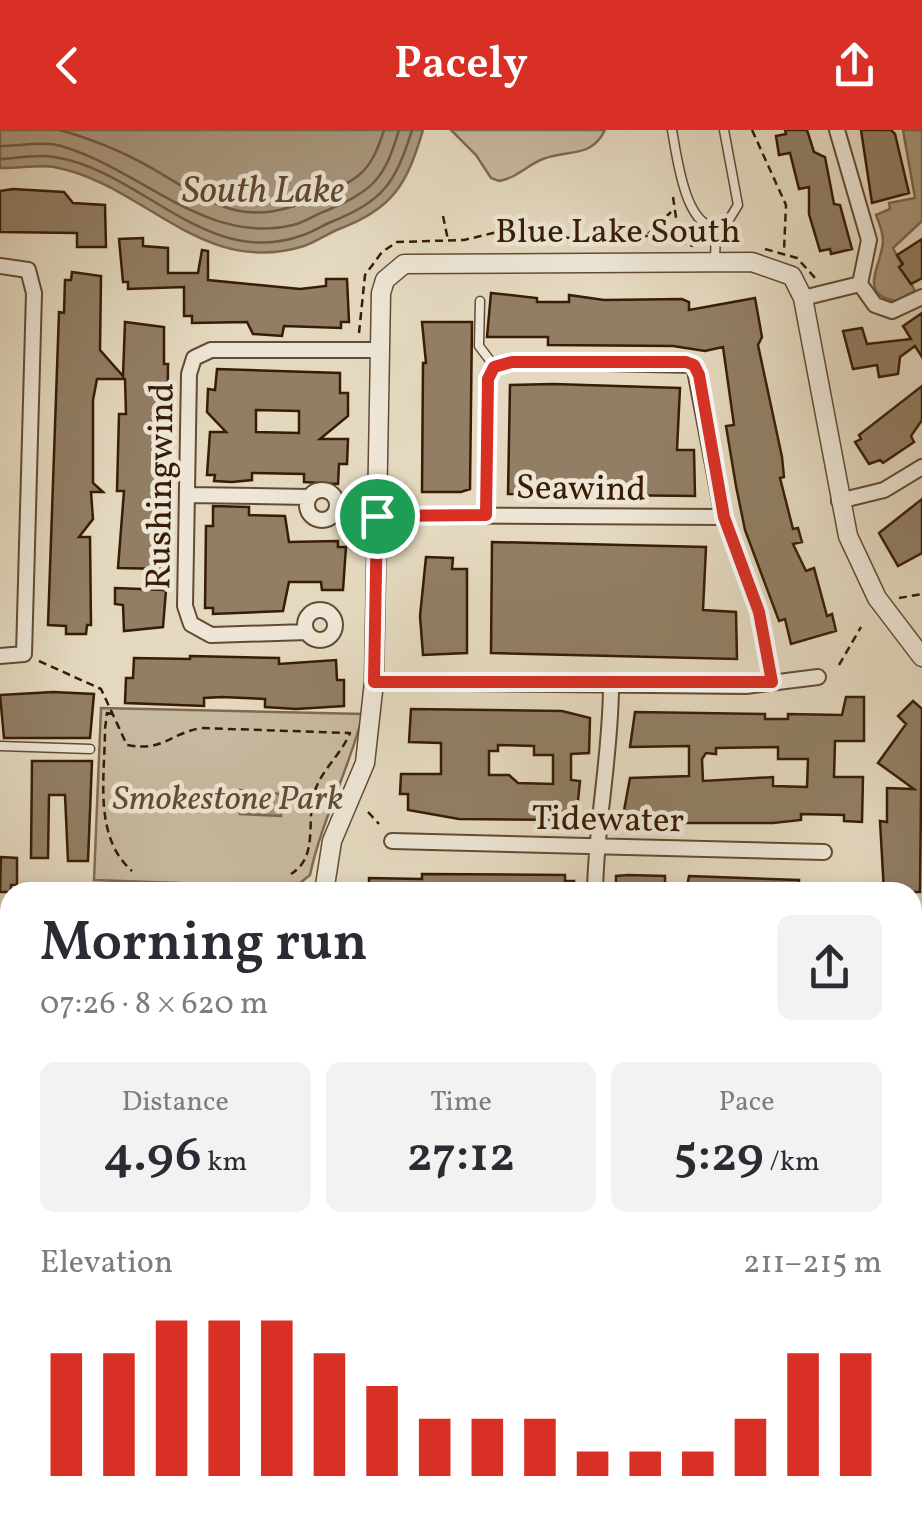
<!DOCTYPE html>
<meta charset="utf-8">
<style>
:root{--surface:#fff;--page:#f2f2f3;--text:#2b2b33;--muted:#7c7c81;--accent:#d93025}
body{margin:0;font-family:Vollkorn,serif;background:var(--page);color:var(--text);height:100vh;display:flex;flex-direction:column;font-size:38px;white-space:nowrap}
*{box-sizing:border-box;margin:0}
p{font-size:32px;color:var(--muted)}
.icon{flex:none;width:55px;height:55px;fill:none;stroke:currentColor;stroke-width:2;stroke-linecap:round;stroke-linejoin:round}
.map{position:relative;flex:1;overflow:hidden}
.details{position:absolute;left:0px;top:752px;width:922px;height:642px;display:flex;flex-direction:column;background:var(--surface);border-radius:30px 30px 0 0;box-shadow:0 5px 15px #0003}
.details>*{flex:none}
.pin{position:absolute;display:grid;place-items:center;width:85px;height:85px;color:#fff;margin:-42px;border:5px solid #fff;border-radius:50%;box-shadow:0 2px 10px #0007}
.round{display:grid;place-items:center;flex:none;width:105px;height:105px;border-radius:15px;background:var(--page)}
.headline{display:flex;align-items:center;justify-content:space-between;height:170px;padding:0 40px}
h1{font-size:55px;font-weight:600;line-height:75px}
.stats{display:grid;grid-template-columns:repeat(3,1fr);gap:15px;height:170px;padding:10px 40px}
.stats div{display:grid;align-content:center;border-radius:15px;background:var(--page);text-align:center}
.stats b{font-size:50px;font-weight:600}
.stats small{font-size:28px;font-weight:400}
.stats p{font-size:28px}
.chart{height:280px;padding:20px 40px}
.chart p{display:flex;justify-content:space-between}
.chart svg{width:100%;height:180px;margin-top:10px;stroke:var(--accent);stroke-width:6}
header{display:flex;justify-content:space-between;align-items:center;height:130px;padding:0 40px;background:var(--accent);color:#fff;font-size:45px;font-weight:600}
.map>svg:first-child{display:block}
.green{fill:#c7b9a0;stroke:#806a52;stroke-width:2.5}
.water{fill:#aa9980;stroke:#7c674e;stroke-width:2.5}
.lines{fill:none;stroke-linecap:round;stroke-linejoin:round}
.shore{stroke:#715a42;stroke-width:2.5}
.building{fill:#917e65;stroke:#381c03;stroke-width:2.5;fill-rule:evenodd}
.service-casing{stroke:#634b32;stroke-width:11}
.minor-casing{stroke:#634b32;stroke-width:18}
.tertiary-casing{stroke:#634b32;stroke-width:21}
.path{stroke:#381c03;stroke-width:2.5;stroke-dasharray:8 5;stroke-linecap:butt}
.service{stroke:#ede6d6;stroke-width:8}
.minor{stroke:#ede6d6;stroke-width:14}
.tertiary{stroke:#ede6d6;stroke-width:18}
.route-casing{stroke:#fff;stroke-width:20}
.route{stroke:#d93025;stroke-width:12}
.labels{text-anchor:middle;stroke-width:9;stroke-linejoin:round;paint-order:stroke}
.street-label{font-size:35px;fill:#381c03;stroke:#ede6d6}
.park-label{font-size:35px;font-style:italic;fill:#634b32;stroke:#ede6d6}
.water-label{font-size:38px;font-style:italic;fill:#60482f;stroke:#ede6d6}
</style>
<header><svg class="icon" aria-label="back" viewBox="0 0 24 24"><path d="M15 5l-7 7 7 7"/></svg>Pacely<svg class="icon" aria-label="share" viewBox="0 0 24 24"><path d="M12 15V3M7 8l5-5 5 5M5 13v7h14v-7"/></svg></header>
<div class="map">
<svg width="922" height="1394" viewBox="0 0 922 1394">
<rect width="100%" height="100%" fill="#e4d9c0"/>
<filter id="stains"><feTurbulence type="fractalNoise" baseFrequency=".002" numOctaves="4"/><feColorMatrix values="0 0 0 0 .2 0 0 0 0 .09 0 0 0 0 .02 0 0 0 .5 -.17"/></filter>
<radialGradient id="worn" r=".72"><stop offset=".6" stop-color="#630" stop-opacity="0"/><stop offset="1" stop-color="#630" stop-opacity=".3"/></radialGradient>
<!-- green -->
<path class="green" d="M451 0H605C591 29 568 19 543 29 527 35 517 48 499 51L491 48 476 25Z
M101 578 363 584C349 640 322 689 310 745L295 757 94 750Z
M330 1385H531V1394H330Z"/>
<!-- water -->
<path class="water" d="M0 0H423C407 54 393 79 339 99 327 104 316 112 304 116 201 148 145 54 54 37 38 34 17 39 0 38Z
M903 0H922V91L893 118 915 161 896 171C860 165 878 141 882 118 885 107 880 95 876 85L890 79 889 73 915 68Z
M240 660 280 664 281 686 240 684Z"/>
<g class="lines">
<!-- shore -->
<path class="shore" d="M60 0C95 10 129 24 160 43 220 79 248 98 317 67 359 49 370 44 384 0
M0 16C19 16 43 11 61 16 141 39 206 116 293 95 305 92 316 84 328 80 374 61 385 47 399 0
M0 29C17 28 38 24 54 27 142 40 207 141 303 105 313 102 321 96 331 92 384 70 395 54 412 0"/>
</g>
<!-- building -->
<path class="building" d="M785 0H807L814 22 825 27 834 74 840 75 852 119 831 124 830 119 820 121 809 84V57L799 59 790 23 779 25 776 6 786 4Z
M861 0H891L895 4 909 63 872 73Z
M13 59 64 62 73 73 105 75 106 117H77V103L0 102V61Z
M143 108V116L168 118V143H198L202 120 208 121V150L300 159 326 156V149H347L349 192H341V198L284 196 282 206 253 204 247 192 192 193V186H184V157L128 159V152H123L119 109Z
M922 109V148L911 154 899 137 903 134 897 125Z
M72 142 101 146 100 220 123 246 125 192 164 197V234H168L167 323 160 325V347H167L165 439 118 438 124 361H117L119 284H126L125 249H97L93 270V353L103 362H91L93 389 79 407H90L91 495H87L86 504H66V496L48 495 59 182 64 183 65 150H71Z
M491 163 537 168V172H569V165L604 170 682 169 689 172V180L755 168 762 207 758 215 782 327 784 347 780 348 793 399 798 398 802 412 793 414 806 441 814 438 827 486 832 484 836 501 791 514 785 489 779 491 745 400 736 356 726 296 734 295 723 217 705 221 673 216 548 215V207H487Z
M922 183V227L915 216 900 227 898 244 879 247 877 235 853 239 843 201 862 198 867 214 911 209 903 196Z
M422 192H472L470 359 461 362H422L423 233H426Z
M217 239 340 243V263H348V286L320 309H348L347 334H339L338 354 304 352V344L252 343V350L232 352 214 351 215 345H207L210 302H226L207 282 208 259 215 260ZM256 280 299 281V303L256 302Z
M553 254 680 258 677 320H694L695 366 508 364 510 255Z
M922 256V290L911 306 914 312 883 333 880 330 869 334 855 312 861 309 859 305Z
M922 369V423L898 436 879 403Z
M213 376 249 377V385L285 386 289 412 338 411V417H346L343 460H322L321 452H289L283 481 213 484V478H205L206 396H213Z
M492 412 706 417 703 480 736 482 737 529 491 523Z
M426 427 453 428 452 439H467V523L423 525 420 486Z
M115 458 166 460 163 497 124 501 123 475 115 474Z
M190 526 279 528V534L336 530 337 550H344V576L296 579 265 577V569L222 567 204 568V576L125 573 126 548H133L134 528 190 529Z
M53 562 94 564 90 608H4L0 565Z
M846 567H864V611H835L834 647H863L862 692 844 691V685L801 684V690L773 693H637L623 686 630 648 689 646V616L630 617 635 582 765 584V589H788V584L842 585ZM778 617V629H808L807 657 773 656V647L703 651 702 629 706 623 716 624V618Z
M913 571 922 579 920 762H884L880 691 887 692V658L914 659 878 633 906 594 898 586Z
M411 579 562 581 590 588 589 623 571 624V650L580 651 576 690 459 689 408 680V664H400L401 644H441V613L409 612ZM498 615 534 616V625H553V654L518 653 509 645H489V621H498Z
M32 631H92L88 731H68L65 665H49L48 728H31Z
M1 727 17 728V755H11V762H0Z
M422 744 565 745V751H574V762H369V748L422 749Z
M628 745 665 746V762H616V746Z
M689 746 799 750V762H686Z"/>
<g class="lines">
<!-- service casing -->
<g class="service-casing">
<path id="service" d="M672 0C677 27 686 109 725 96L738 75 724 0
M715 130 716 99
M480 171 479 216 495 237
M0 616 90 619
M0 1150H10
M0 1294H10
M790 1391 847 1394"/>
</g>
<!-- minor casing -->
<g class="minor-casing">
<path id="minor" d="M837 0 869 110 860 154
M0 136 28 140 34 163 24 524 0 526
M803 168 860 154 875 175 892 181 922 167
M307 375a15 15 0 1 1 30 0a15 15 0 1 1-30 0Z
M189 365 309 367
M839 371 884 360 922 337
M377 385 723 387
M486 385 488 249 495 237 512 231 694 235 723 387 759 482 771 552
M305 495a15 15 0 1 1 30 0a15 15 0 1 1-30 0Z
M307 502 211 505 191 494 185 476 189 244 194 228 211 220H379
M374 552 746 556 818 547
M392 711 824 722
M595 762C596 692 611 625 611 555
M0 819H10
M0 979H10
M912 1061H922
M0 1070H10
M912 1230 922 1228
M0 1375H10
M657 1394V1385
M912 1394 922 1393"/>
</g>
<!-- tertiary casing -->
<g class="tertiary-casing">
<path id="tertiary" d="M324 762 332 711 365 633 374 552 381 163 385 150 404 134 752 132 792 146 803 168 848 406 877 468 922 527
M316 1394 317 1385"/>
</g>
<!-- path -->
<path class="path" d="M752 0 786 75 784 121
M673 67 679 108
M443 86 448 110
M648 104 671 82
M765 119 797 128 816 149
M359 203 365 145 382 122 397 112 464 110 510 99 608 114 651 105 693 116
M899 468 922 464
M39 531 101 559 127 615C163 622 169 604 201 598L350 603C341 625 320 641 314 664 306 691 319 727 291 744
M839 535 861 497
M112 584 107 583 105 599C105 646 93 707 132 741
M368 682 379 694
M0 1218H10"/>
<!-- service -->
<use href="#service" class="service"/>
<!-- minor -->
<use href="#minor" class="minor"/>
<!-- tertiary -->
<use href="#tertiary" class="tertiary"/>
</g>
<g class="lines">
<!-- route casing -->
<g class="route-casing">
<path id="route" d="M686 232 694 235 699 245 724 387 759 482 772 552H374L377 386 486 385 488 249 494 237 512 232Z"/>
</g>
<!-- route -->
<use href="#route" class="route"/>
</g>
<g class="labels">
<!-- street labels -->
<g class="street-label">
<text x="618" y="112">Blue Lake South</text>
<text transform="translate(159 356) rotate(-89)" y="12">Rushingwind</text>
<text transform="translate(581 357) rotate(1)" y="12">Seawind</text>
<text transform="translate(608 688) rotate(1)" y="12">Tidewater</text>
</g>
<!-- park labels -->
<g class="park-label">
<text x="228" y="679">Smokestone Park</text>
</g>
<!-- water labels -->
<g class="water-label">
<text x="263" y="72">South Lake</text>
</g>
</g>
<rect width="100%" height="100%" filter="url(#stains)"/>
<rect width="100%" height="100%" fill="url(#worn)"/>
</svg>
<div class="pin" style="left:377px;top:386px;background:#1e9e55"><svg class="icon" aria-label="arrive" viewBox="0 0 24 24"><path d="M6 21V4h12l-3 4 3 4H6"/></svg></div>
<section class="details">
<div class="headline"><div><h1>Morning run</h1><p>07:26 · 8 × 620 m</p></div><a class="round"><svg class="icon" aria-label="share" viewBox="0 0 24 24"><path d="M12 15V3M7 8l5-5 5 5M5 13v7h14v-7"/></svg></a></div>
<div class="stats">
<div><p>Distance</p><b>4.96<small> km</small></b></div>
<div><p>Time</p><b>27:12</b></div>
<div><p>Pace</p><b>5:29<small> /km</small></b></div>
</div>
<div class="chart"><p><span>Elevation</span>211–215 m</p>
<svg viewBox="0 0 160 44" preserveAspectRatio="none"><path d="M5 44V14M15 44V14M25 44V6M35 44V6M45 44V6M55 44V14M65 44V22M75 44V30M85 44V30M95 44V30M105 44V38M115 44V38M125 44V38M135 44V30M145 44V14M155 44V14"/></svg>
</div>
</section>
</div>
